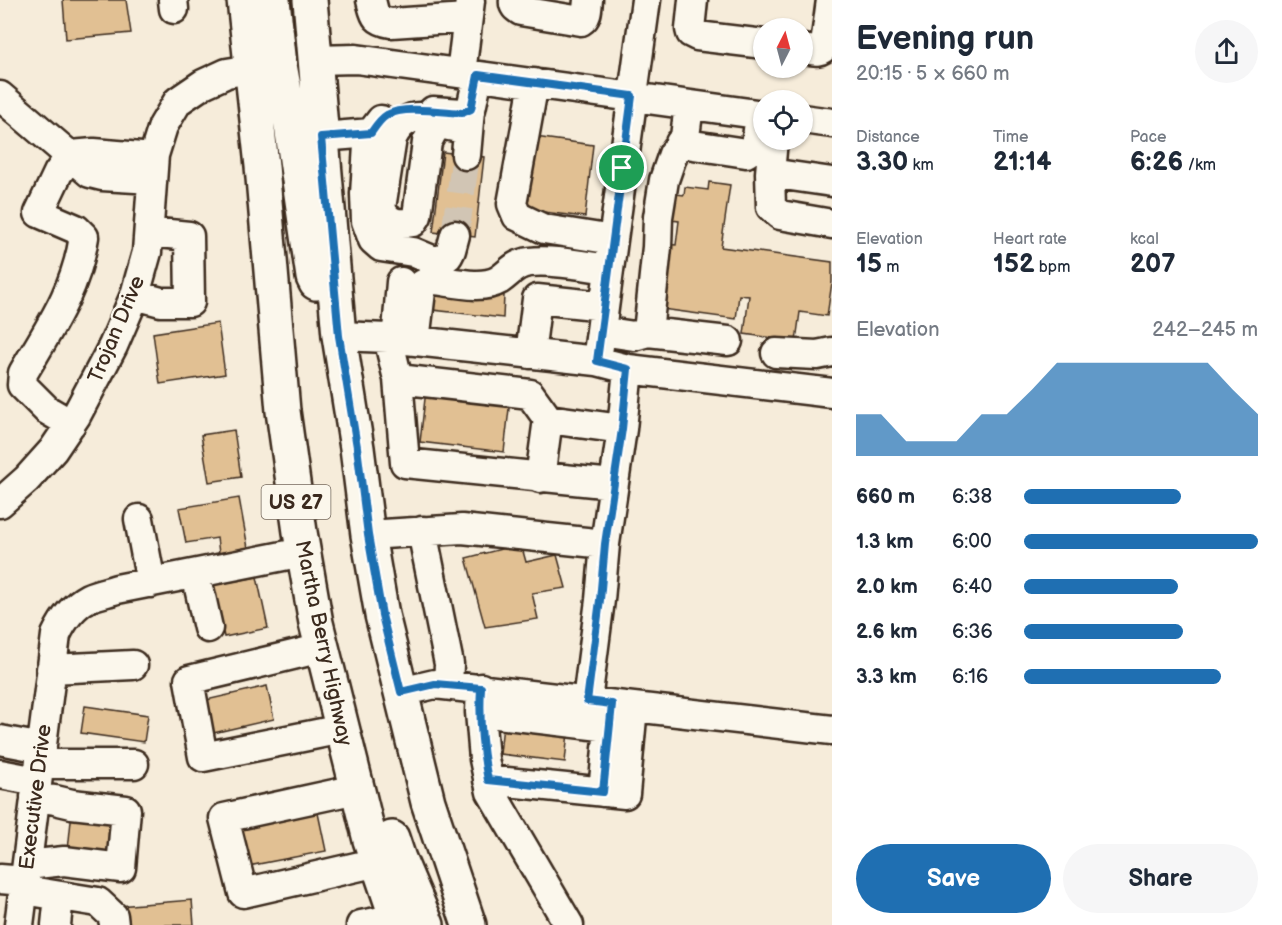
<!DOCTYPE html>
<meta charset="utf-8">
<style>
:root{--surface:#fff;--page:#f6f6f7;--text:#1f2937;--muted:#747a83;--accent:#1f6fb2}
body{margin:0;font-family:"Balsamiq Sans",sans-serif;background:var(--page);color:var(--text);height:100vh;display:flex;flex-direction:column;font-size:22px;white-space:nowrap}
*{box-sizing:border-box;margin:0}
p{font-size:20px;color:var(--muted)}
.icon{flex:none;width:33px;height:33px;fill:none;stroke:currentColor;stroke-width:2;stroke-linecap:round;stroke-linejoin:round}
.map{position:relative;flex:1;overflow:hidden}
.sheet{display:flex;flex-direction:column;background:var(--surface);width:450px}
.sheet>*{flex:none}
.needle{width:39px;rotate:6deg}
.fabs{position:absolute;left:753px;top:18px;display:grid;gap:12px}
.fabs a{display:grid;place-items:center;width:60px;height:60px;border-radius:50%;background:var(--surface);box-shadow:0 2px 4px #0004;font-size:30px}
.pin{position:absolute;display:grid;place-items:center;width:51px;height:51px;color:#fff;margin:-26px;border:3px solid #fff;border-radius:50%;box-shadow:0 2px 6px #0007}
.round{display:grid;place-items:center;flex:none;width:63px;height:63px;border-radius:32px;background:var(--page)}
.head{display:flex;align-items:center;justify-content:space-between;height:102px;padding:0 24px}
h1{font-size:33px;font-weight:800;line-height:45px}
.figures{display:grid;grid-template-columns:repeat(3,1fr);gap:9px;height:102px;padding:6px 24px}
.figures div{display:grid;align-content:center}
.figures b{font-size:26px;font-weight:800}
.figures small{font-size:16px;font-weight:400}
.figures p{font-size:16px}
.chart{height:168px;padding:12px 24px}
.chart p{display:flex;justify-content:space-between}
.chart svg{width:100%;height:108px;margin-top:6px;fill:var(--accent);opacity:.7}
.cta{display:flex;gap:12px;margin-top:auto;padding:12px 24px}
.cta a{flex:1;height:69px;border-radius:36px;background:var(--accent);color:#fff;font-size:24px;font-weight:800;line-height:69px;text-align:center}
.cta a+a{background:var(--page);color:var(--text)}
ul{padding:0 24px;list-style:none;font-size:20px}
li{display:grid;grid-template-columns:96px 72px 1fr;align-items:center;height:45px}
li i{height:15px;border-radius:8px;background:var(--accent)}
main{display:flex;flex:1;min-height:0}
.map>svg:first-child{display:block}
.building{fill:#e1c093;stroke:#3b2a1e;stroke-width:1.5}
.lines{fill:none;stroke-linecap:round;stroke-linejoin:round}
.minor-tunnel{stroke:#d1c5b4;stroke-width:28;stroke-dasharray:28 14;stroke-linecap:butt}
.minor-casing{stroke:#3b2a1e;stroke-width:33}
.major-casing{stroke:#3b2a1e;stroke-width:38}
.minor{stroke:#fbf7ec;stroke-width:28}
.major{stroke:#fbf7ec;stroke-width:33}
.route-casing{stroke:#fff;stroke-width:12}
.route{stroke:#1f6fb2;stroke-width:8}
.labels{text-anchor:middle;stroke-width:4.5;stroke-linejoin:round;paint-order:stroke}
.shield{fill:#fbf7ec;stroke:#75685c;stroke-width:1.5}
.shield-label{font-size:20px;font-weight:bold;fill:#3b2a1e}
.street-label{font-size:21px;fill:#3b2a1e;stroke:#fbf7ec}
</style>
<main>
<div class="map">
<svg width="832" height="925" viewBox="0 0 832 925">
<rect width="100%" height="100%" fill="#f6ecda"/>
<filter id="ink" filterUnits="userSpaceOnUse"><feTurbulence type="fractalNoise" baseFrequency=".0167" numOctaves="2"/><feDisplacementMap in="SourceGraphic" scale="12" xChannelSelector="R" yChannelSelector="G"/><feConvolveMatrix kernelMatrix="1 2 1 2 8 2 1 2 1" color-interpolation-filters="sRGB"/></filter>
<g filter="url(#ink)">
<!-- building -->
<path class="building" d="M63 0H126L131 33 66 39Z
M535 137 593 145 585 217 527 210Z
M443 152 484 157 475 237 433 232Z
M709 182 730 185 721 247 832 262V282L827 316 800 312 796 341 744 334 749 296 739 295 736 319 655 308 664 244 676 245 679 221 663 219 667 193 684 195 685 187 708 190Z
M436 286 504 295 503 318 433 310Z
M218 323 225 374 160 384 153 333Z
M426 390 510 400 504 452 420 442Z
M234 430 241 477 209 482 201 435Z
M239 498 248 548 219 553 217 538 186 543 179 508Z
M521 544 526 562 557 555 566 588 532 593 538 619 485 627 466 558Z
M257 577 268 628 224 637 214 585Z
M267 686 274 719 209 734 202 701Z
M85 706 148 715 144 742 81 733Z
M503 725 568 732 565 762 500 754Z
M72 811 115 815 112 855 68 850Z
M318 813 326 851 248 866 240 828Z
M192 900 194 925H120L118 906Z"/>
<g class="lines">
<!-- minor-tunnel -->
<path class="minor-tunnel" d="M455 235 466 155"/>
<!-- minor casing -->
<g class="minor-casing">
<path id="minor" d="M173 0 174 9
M371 0C375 15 374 20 391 23L467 18
M514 0C513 6 516 8 521 11L581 21C588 17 587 7 588 0
M693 0 690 29 691 33 697 36 764 44
M802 49C811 50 821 54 825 45L831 0
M315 60 356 59 764 115
M461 73 470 1
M534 83 512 204 517 216 544 229 613 240
M0 96 90 173 102 176 152 179
M433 111 462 113 471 109 478 76
M802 119 832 123
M443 125 434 129 427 142 417 216 413 222C397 225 387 223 381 208L392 138C399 124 410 114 426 118 433 120 438 123 445 125 452 127 461 128 468 129
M371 133 368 145 365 194 366 221 373 240 381 247 413 252 432 260H441L448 256 451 250 455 235
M321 137 371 133 381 120
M773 140 770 173 771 207 780 215 832 224
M680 143 746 153 756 146 760 114
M71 155 58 173 39 213 76 229 84 237C76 290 50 327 23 373L22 385 47 410 71 424
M71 155 94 153 153 158
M466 155 470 110
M770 173 832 182
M135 295 161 302H190L189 236 149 232
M397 331 401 282
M601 331 634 336 648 332 728 341
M648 332 657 247 658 217 664 180 673 154 685 137 689 105
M339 336 388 338 597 361 628 369 832 393
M388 338 398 379 405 463 613 484
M415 341 421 291 423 284 429 281 435 280C453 282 482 290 499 280 511 272 514 264 530 262 552 259 586 266 609 269
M776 353 817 355 832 352
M530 354 537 299 604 306
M597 361 613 240 646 0
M398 379 530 394 548 419 540 478
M548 419 622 429
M0 503 27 479 53 450 76 416 113 346 135 295 147 252 154 155 163 126 178 101 203 84 227 73 251 69
M139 519 151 583
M422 531 449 664 448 685
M368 535 462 529 605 544
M196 574 208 628
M322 648 189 680 203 757 342 729
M51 669 133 665
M481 688 480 712 484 759 491 792 569 925
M401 692 435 684 832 730
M587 701 600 600 605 544 622 429 628 369
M480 712 609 727 603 792
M0 740 42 748
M40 764H134
M0 774 37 781
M488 780 625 794 633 707
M357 789 224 818 243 893 378 862
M27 865 64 861 121 868 126 810 72 804 55 800 35 797
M0 879 25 881
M24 890 98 902 113 916 114 925
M19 925 56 635C63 620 73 606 88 598 97 594 108 592 117 589L303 552
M56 925 59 896
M361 925 397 918"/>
</g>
<!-- major casing -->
<g class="major-casing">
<path id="major" d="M244 0 262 166 283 411 300 532 316 623 356 783 370 840 399 925
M273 0 280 65 291 125 313 277 316 283
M310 0 339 336 357 448 368 535 382 615 428 802 469 925
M392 838 399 859 427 925"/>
</g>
<!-- minor -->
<use href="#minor" class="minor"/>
<!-- major -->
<use href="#major" class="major"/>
</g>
</g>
<g class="lines" filter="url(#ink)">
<!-- route casing -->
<g class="route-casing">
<path id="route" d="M478 75 632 96 597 361 628 369 622 429 605 544 600 600 587 701 612 704 603 792 488 780C482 750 479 719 481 688L435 684 401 692 382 615 368 535 357 447 339 336 321 137 371 133C375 127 380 119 387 115 403 105 443 112 462 113L471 109Z"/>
</g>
<!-- route -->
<use href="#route" class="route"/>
</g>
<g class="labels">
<!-- shield labels -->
<rect class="shield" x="261.5" y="485" width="69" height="34" rx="4.5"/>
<g class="shield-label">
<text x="296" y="509">US 27</text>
</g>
<!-- street labels -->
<g class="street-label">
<text transform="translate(116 329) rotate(-67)" y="7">Trojan Drive</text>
<text transform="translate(324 643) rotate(78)" y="7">Martha Berry Highway</text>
<text transform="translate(35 797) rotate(-83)" y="7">Executive Drive</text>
</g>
</g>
</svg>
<div class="fabs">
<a><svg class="needle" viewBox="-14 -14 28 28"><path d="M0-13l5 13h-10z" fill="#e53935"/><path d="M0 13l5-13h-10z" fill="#747a83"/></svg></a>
<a><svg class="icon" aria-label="locate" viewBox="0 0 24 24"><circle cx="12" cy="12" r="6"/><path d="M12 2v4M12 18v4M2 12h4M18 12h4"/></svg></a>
</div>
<div class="pin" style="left:622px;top:168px;background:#1e9e55"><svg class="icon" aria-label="arrive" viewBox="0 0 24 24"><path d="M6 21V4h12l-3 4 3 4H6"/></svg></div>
</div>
<section class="sheet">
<div class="head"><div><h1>Evening run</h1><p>20:15 · 5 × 660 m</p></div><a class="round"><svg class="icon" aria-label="share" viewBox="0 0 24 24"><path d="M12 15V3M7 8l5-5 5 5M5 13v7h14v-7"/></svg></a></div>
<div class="figures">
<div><p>Distance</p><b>3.30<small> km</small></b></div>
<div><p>Time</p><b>21:14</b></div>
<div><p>Pace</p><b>6:26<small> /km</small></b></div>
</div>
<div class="figures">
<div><p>Elevation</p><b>15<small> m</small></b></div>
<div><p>Heart rate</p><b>152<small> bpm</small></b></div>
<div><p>kcal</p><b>207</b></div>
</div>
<div class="chart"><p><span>Elevation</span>242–245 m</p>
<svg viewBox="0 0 160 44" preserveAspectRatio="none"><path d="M0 44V27L10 27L20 38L30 38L40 38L50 27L60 27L70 17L80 6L90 6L100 6L110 6L120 6L130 6L140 6L150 17L160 27V44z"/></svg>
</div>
<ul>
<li><b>660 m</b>6:38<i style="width:67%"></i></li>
<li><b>1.3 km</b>6:00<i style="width:100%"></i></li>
<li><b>2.0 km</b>6:40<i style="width:66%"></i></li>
<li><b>2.6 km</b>6:36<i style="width:68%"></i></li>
<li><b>3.3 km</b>6:16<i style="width:84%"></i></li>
</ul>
<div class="cta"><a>Save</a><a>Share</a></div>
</section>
</main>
